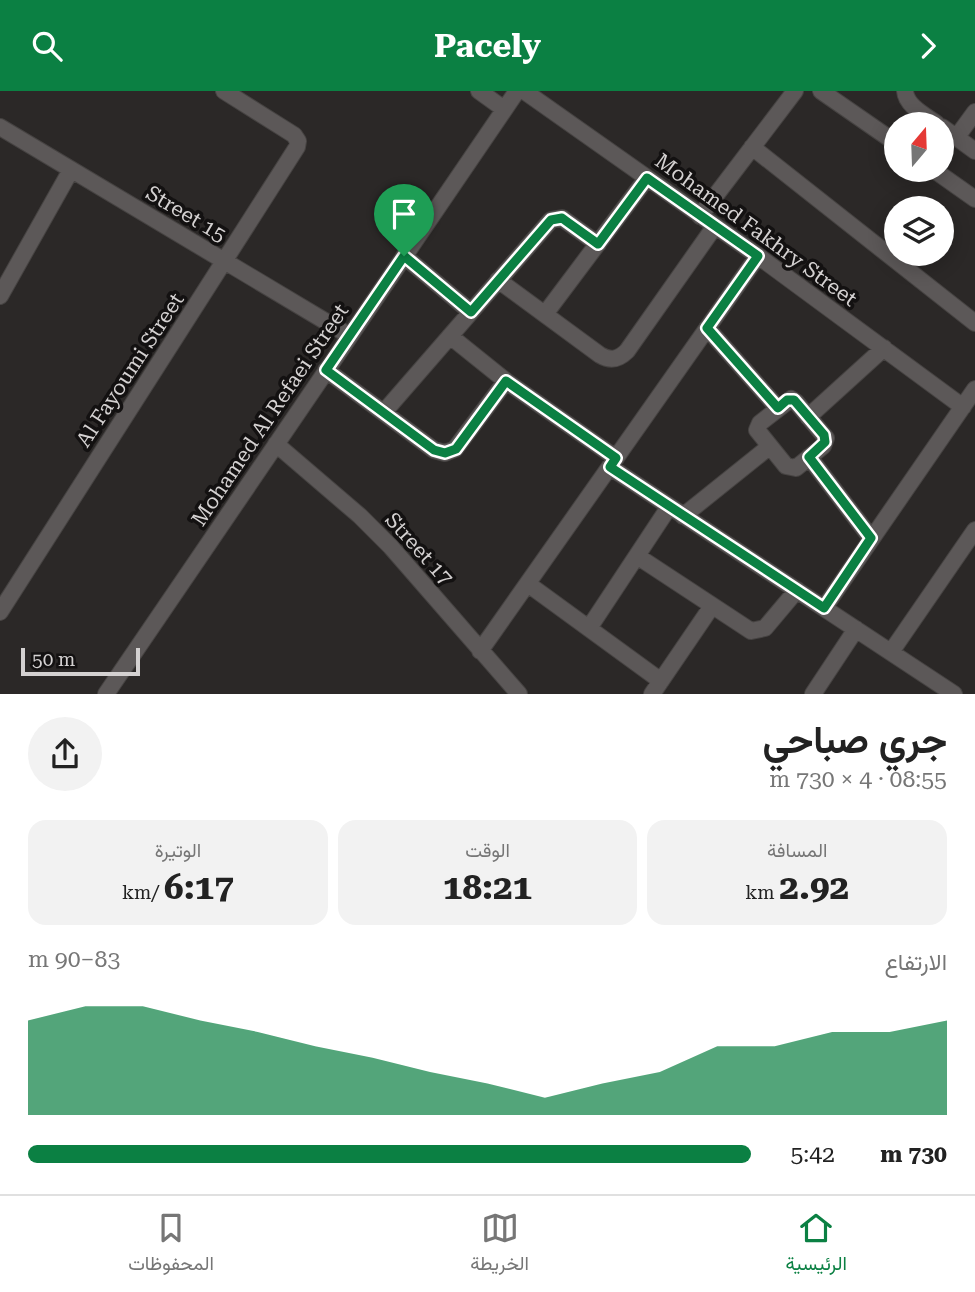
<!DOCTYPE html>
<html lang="ar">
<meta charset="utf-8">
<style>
:root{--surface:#fff;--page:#f2f2f2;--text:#222;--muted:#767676;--line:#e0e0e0;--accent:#0b8043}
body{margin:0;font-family:"Roboto Serif",Vazirmatn,serif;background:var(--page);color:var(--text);direction:rtl;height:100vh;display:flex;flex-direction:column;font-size:26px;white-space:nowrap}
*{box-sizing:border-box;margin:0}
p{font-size:23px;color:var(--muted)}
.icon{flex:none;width:38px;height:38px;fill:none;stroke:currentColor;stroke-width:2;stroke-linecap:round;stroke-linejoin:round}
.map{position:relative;height:603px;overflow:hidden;direction:ltr}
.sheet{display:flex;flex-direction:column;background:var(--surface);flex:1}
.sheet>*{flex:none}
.needle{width:46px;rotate:19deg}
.controls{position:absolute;left:884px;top:21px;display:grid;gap:14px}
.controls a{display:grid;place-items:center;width:70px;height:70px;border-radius:50%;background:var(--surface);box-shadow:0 4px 18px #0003;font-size:35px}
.scale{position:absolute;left:21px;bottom:18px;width:119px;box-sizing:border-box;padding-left:7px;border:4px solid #d4d1d1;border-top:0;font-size:19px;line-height:24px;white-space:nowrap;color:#d4d1d1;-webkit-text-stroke:5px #131111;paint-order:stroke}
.pin{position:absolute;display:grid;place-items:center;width:60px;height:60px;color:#fff;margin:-72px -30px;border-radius:50% 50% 50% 0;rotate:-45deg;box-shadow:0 0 7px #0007}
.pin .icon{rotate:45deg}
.round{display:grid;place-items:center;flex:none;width:74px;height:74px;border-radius:37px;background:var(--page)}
.head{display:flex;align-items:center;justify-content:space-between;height:119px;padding:0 28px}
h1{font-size:38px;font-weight:700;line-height:52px}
.metrics{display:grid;grid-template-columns:repeat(3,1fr);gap:10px;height:119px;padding:7px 28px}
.metrics div{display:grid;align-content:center;border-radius:18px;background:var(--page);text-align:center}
.metrics b{font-size:35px;font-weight:700}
.metrics small{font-size:19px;font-weight:400}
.metrics p{font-size:19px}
.chart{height:196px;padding:14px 28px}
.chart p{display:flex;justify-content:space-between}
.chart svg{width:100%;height:126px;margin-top:7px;fill:var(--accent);opacity:.7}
ul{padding:0 28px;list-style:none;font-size:23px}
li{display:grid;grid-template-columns:112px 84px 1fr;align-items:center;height:52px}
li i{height:18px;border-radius:9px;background:var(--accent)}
header{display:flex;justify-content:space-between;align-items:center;height:91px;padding:0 28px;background:var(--accent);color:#fff;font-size:32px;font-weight:700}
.tabs{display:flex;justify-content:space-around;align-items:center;height:98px;border-top:2px solid var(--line);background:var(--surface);font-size:19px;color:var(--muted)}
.tabs a{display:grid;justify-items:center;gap:4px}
.tabs .selected{color:var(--accent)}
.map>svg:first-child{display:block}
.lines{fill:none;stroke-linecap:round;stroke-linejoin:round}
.minor-casing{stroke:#464342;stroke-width:18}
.minor{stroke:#5c5858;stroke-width:16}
.route-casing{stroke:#fff;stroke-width:14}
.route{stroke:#0b8043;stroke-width:9}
.labels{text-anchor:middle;stroke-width:7;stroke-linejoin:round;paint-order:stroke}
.street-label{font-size:21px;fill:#d4d1d1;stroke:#131111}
</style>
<header><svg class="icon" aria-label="forward" viewBox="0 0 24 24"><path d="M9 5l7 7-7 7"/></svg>Pacely<svg class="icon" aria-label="search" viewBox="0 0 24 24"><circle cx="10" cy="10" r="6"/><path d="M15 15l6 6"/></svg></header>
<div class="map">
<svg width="975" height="603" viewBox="0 0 975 603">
<rect width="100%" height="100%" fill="#2b2827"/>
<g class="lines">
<!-- minor casing -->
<g class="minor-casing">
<path id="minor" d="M479 0 504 18
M524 0 758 165 963 316
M821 0 896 52
M905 0C906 15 926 25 937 33
M0 36 350 245
M942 36 975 60
M956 47 975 21
M752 56 975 232
M934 79 975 108
M700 125 795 0
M404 165 471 221
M498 189 600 264C610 270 618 269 627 260L715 135
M0 205 71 79
M545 223 647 87
M707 237 778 317
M450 245 506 290 616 367
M326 279 434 359 445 362 455 358 506 290
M791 308 796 311 826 347 823 355 796 377 786 375 757 339 760 332Z
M384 321 551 129 562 127 566 130 598 153
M808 326 884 257
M276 353 360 425 391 456 519 603
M809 366 871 447
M610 376 954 603
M683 425 769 356
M637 465 751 540 765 537 797 499
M528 493 661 590
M824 517 975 298
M0 521 297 56 298 50 294 44 224 0
M589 537 669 416
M480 560 758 165
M891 561 975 439
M106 603 517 0
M652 603 712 515
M813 603 856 538"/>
</g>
<!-- minor -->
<use href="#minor" class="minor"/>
</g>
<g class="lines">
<!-- route casing -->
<g class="route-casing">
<path id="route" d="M647 87 758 165 707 237 778 317 787 309H794L824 344 825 351 809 366 871 447 824 517 610 376 616 367 506 290 456 358 445 362 434 359 326 279 404 165 471 221 551 129 562 127 566 130 598 153Z"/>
</g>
<!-- route -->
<use href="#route" class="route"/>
</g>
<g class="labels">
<!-- street labels -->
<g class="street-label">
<text transform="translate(186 123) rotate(31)" y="7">Street 15</text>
<text transform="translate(756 139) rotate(36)" y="7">Mohamed Fakhry Street</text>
<text transform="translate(130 279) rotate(-57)" y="7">Al Fayoumi Street</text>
<text transform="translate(270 324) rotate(-56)" y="7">Mohamed Al Refaei Street</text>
<text transform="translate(419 458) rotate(48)" y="7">Street 17</text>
</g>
</g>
</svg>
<div class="controls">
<a><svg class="needle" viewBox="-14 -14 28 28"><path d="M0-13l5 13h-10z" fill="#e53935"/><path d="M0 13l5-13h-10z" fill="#767676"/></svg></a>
<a><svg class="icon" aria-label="layers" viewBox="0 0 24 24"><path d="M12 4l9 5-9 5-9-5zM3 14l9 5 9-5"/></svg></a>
</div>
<div class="scale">50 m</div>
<div class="pin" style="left:404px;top:165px;background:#1e9e55"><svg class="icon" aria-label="arrive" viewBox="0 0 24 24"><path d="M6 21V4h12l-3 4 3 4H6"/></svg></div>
</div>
<section class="sheet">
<div class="head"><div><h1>جري صباحي</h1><p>08:55 · 4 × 730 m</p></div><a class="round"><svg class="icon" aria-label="share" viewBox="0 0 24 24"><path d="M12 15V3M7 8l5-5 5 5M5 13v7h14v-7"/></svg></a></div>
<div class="metrics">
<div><p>المسافة</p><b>2.92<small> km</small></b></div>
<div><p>الوقت</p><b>18:21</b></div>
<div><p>الوتيرة</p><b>6:17<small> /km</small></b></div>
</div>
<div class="chart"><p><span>الارتفاع</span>83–90 m</p>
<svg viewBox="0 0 160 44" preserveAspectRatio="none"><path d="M0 44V11L10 6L20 6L30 11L40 15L50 20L60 24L70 29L80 33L90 38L100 33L110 29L120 20L130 20L140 15L150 15L160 11V44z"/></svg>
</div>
<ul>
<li><b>730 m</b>5:42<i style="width:100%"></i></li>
</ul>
</section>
<nav class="tabs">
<a class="selected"><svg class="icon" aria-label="home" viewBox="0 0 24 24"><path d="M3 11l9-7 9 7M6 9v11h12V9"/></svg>الرئيسية</a>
<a><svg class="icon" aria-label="map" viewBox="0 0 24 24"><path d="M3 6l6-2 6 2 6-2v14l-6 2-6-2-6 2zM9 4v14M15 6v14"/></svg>الخريطة</a>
<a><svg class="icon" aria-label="saved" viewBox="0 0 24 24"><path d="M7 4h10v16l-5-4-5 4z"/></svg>المحفوظات</a>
</nav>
